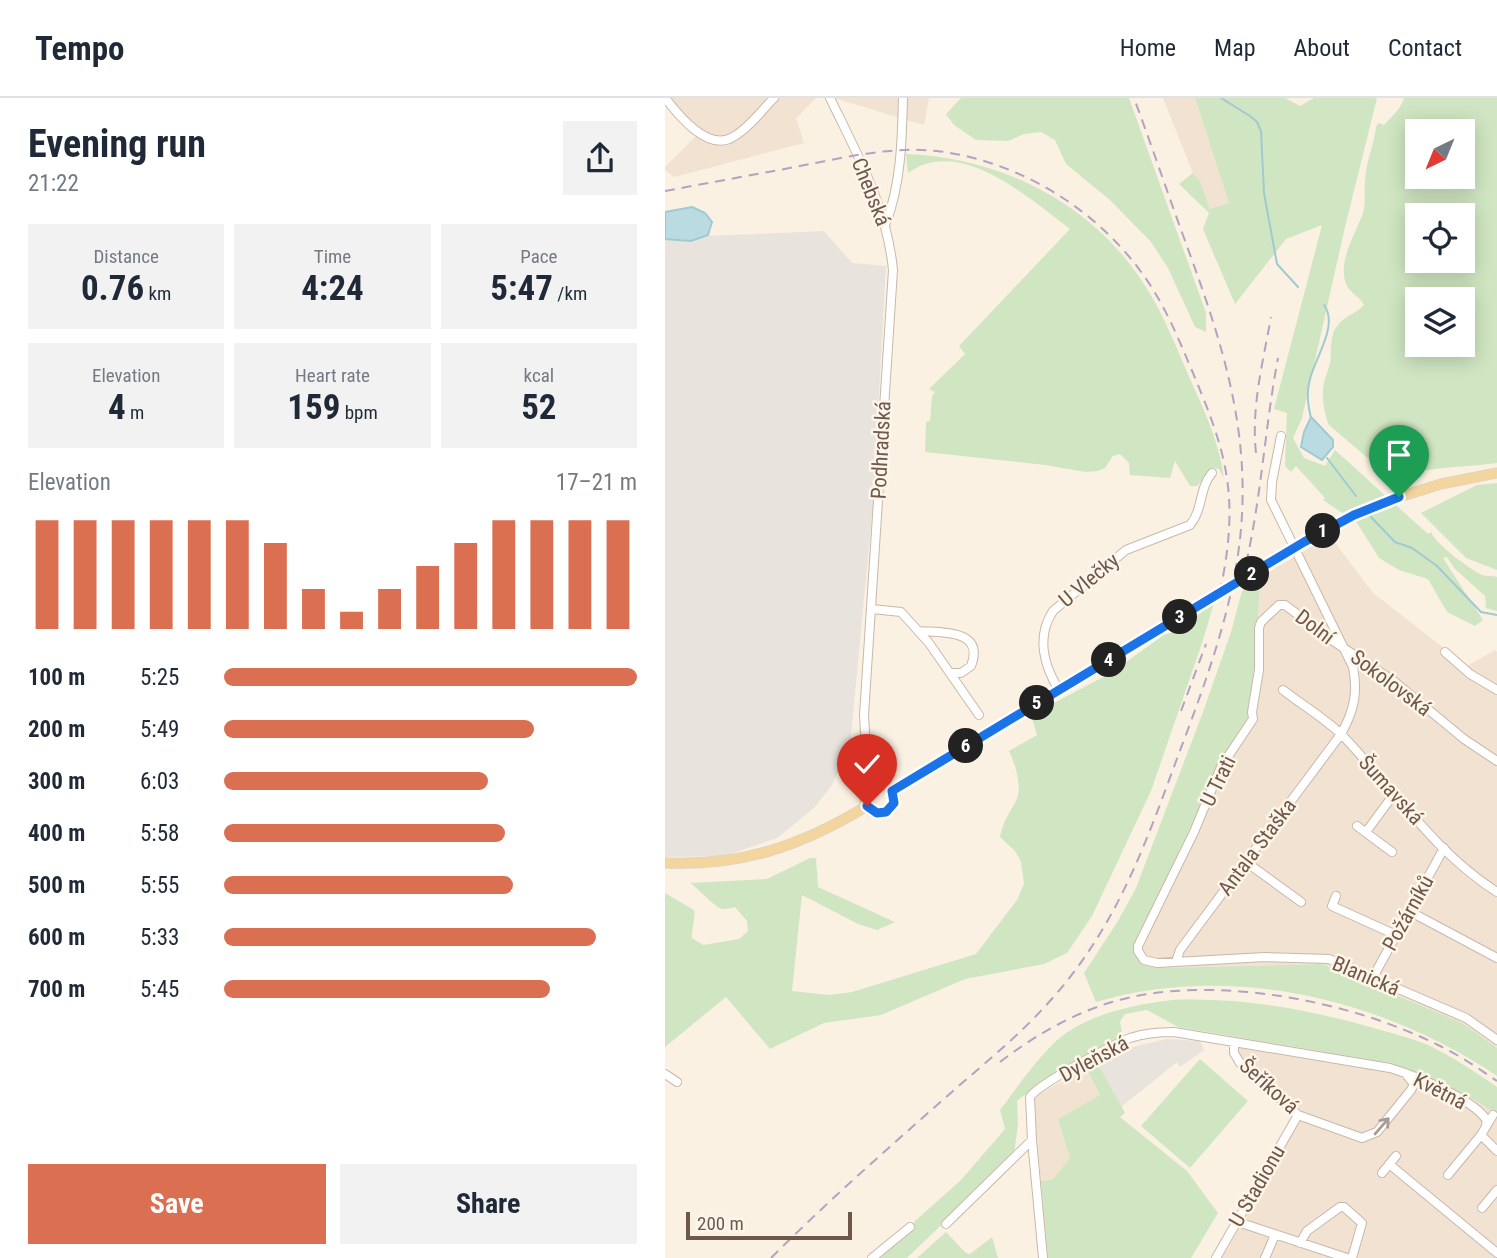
<!DOCTYPE html>
<meta charset="utf-8">
<style>
:root{--surface:#fff;--page:#f2f2f3;--text:#1f2937;--muted:#747a83;--line:#e0e1e3;--accent:#da7051}
body{margin:0;font-family:"Roboto Condensed",sans-serif;background:var(--page);color:var(--text);height:100vh;display:flex;flex-direction:column;font-size:26px;white-space:nowrap}
*{box-sizing:border-box;margin:0}
p{font-size:23px;color:var(--muted)}
.icon{flex:none;width:38px;height:38px;fill:none;stroke:currentColor;stroke-width:2;stroke-linecap:round;stroke-linejoin:round}
.map{position:relative;flex:1;overflow:hidden}
.panel{display:flex;flex-direction:column;background:var(--surface);width:665px}
.panel>*{flex:none}
.needle{width:46px;rotate:223deg}
.fabs{position:absolute;left:740px;top:21px;display:grid;gap:14px}
.fabs a{display:grid;place-items:center;width:70px;height:70px;border-radius:0px;background:var(--surface);box-shadow:0 4px 18px #0003;font-size:35px}
.scale{position:absolute;left:21px;bottom:18px;width:166px;box-sizing:border-box;padding-left:7px;border:4px solid #6f584b;border-top:0;font-size:19px;line-height:24px;white-space:nowrap;color:#6f584b;-webkit-text-stroke:5px #fdf5e8;paint-order:stroke}
.pin{position:absolute;display:grid;place-items:center;width:60px;height:60px;color:#fff;margin:-72px -30px;border-radius:50% 50% 50% 0;rotate:-45deg;box-shadow:0 0 7px #0007}
.pin .icon{rotate:45deg}
.km{position:absolute;width:35px;height:35px;margin:-18px;border-radius:50%;background:#222;color:#fff;font-size:19px;line-height:35px;text-align:center}
.round{display:grid;place-items:center;flex:none;width:74px;height:74px;border-radius:0px;background:var(--page)}
.summary{display:flex;align-items:center;justify-content:space-between;height:119px;padding:0 28px}
h1{font-size:38px;font-weight:700;line-height:52px}
.stats{display:grid;grid-template-columns:repeat(3,1fr);gap:10px;height:119px;padding:7px 28px}
.stats div{display:grid;align-content:center;border-radius:0px;background:var(--page);text-align:center}
.stats b{font-size:35px;font-weight:700}
.stats small{font-size:19px;font-weight:400}
.stats p{font-size:19px}
.chart{height:196px;padding:14px 28px}
.chart p{display:flex;justify-content:space-between}
.chart svg{width:100%;height:126px;margin-top:7px;stroke:var(--accent);stroke-width:6}
.action{display:flex;gap:14px;margin-top:auto;padding:14px 28px}
.action a{flex:1;height:80px;border-radius:0px;background:var(--accent);color:#fff;font-size:28px;font-weight:700;line-height:80px;text-align:center}
.action a+a{background:var(--page);color:var(--text)}
ul{padding:0 28px;list-style:none;font-size:23px}
li{display:grid;grid-template-columns:112px 84px 1fr;align-items:center;height:52px}
li i{height:18px;border-radius:9px;background:var(--accent)}
header{display:flex;align-items:center;gap:42px;box-sizing:border-box;height:98px;padding:0 35px;background:var(--surface);border-bottom:2px solid var(--line)}
header strong{font-size:33px}
nav{display:flex;gap:38px;margin-inline-start:auto;font-size:24px}
main{display:flex;flex:1;min-height:0}
.map>svg:first-child{display:block}
.residential{fill:#f1e2d1}
.industrial{fill:#e9e3dd}
.green{fill:#d0e6c2;fill-rule:evenodd}
.water{fill:#b9dbe1;stroke:#a0cad2;stroke-width:2}
.lines{fill:none;stroke-linecap:round;stroke-linejoin:round}
.stream{stroke:#a0cad2;stroke-width:2}
.minor-casing{stroke:#c9b8aa;stroke-width:10}
.major-casing{stroke:#d7d0cd;stroke-width:11}
.minor{stroke:#fff;stroke-width:8}
.major{stroke:#f3d59f;stroke-width:10}
.rail{stroke:#b3a2c1;stroke-width:2;stroke-dasharray:10 7;stroke-linecap:butt}
.major-bridge-casing{stroke:#d7d0cd;stroke-width:11;stroke-linecap:butt}
.major-bridge{stroke:#f3d59f;stroke-width:10}
.oneway{stroke:#a99b93}
.route-casing{stroke:#fff;stroke-width:14}
.route{stroke:#1a73e8;stroke-width:9}
.labels{text-anchor:middle;stroke-width:5;stroke-linejoin:round;paint-order:stroke}
.street-label{font-size:21px;fill:#6f584b;stroke:#fdf5e8}
</style>
<header>
<strong>Tempo</strong>
<nav><a>Home</a><a>Map</a><a>About</a><a>Contact</a></nav>
</header>
<main>
<section class="panel">
<div class="summary"><div><h1>Evening run</h1><p>21:22</p></div><a class="round"><svg class="icon" aria-label="share" viewBox="0 0 24 24"><path d="M12 15V3M7 8l5-5 5 5M5 13v7h14v-7"/></svg></a></div>
<div class="stats">
<div><p>Distance</p><b>0.76<small> km</small></b></div>
<div><p>Time</p><b>4:24</b></div>
<div><p>Pace</p><b>5:47<small> /km</small></b></div>
</div>
<div class="stats">
<div><p>Elevation</p><b>4<small> m</small></b></div>
<div><p>Heart rate</p><b>159<small> bpm</small></b></div>
<div><p>kcal</p><b>52</b></div>
</div>
<div class="chart"><p><span>Elevation</span>17–21 m</p>
<svg viewBox="0 0 160 44" preserveAspectRatio="none"><path d="M5 44V6M15 44V6M25 44V6M35 44V6M45 44V6M55 44V6M65 44V14M75 44V30M85 44V38M95 44V30M105 44V22M115 44V14M125 44V6M135 44V6M145 44V6M155 44V6"/></svg>
</div>
<ul>
<li><b>100 m</b>5:25<i style="width:100%"></i></li>
<li><b>200 m</b>5:49<i style="width:75%"></i></li>
<li><b>300 m</b>6:03<i style="width:64%"></i></li>
<li><b>400 m</b>5:58<i style="width:68%"></i></li>
<li><b>500 m</b>5:55<i style="width:70%"></i></li>
<li><b>600 m</b>5:33<i style="width:90%"></i></li>
<li><b>700 m</b>5:45<i style="width:79%"></i></li>
</ul>
<div class="action"><a>Save</a><a>Share</a></div>
</section>
<div class="map">
<svg width="832" height="1160" viewBox="0 0 832 1160">
<rect width="100%" height="100%" fill="#faf1e2"/>
<!-- residential -->
<path class="residential" d="M0 0H151L131 20 139 45 9 79 0 72V69L31 38 0 6Z
M169 0H264L259 27Z
M498 0H530L564 105 545 112 535 83 528 75Z
M665 438 708 495 802 568 830 552 832 554V950L797 925 657 866 496 870 475 864 471 859 469 849 557 663 581 623 590 591 595 479Z
M572 937 725 965 810 1002 832 1017V1160H557L574 1131 568 1126 629 1015 574 962 570 951Z
M421 970 435 997 393 1021 405 1060 388 1081 376 1083 369 1004 372 997Z"/>
<!-- industrial -->
<path class="industrial" d="M159 133 187 165 221 168 208 406 185 648 167 687 149 710 112 740 59 758 0 759V141L26 143 41 138Z
M502 941 535 943 539 952 515 969 512 964 456 1009 432 964 459 951Z"/>
<!-- green -->
<path class="green" d="M296 0H464L541 215V234L530 229 503 170 486 144 445 102 401 66 390 42 376 34 359 36 343 43 311 42 289 27 281 16Z
M530 0H620L635 8 649 0H712L680 129 637 320 628 340 639 360 660 368 670 352 763 436 766 434C771 446 802 469 815 476 820 479 826 477 832 479V513L821 510 820 498 789 470 782 459 778 460 818 522 810 528 782 514 763 481 734 472 714 460 692 425 658 402 660 400 631 368 626 374 620 368 622 315 609 311 657 127 621 141 570 206 538 131 544 115 514 86 528 75 535 83 545 111 564 105Z
M739 0H832V365C797 370 761 368 727 381L663 326C660 315 657 304 658 292 658 283 663 274 665 265 667 252 664 237 673 227 680 217 691 216 699 207 694 197 683 195 680 183 674 160 691 135 698 115 701 105 699 93 700 82 701 64 709 47 711 29L713 25 719 27C727 18 736 11 739 0ZM752 33H798V79H752ZM752 117H798V163H752ZM752 201H798V247H752V226L747 221 752 216Z
M241 56C334 59 425 104 477 183 496 211 509 243 522 274 537 308 554 342 559 380L554 371 548 370 532 388H525L510 363 505 380 465 377 464 365 455 356 448 358 440 370 433 373 421 374 380 367 260 354 261 324 265 323 267 298 270 294 264 291 300 256 294 248 405 131C365 101 295 37 243 75Z
M832 385V472L801 460 756 415 812 387Z
M595 479 590 591 581 623 557 663 469 848C473 867 479 865 496 870L657 866 797 925 832 950V978C718 901 565 864 431 904L419 875 453 823 471 790 538 614 566 534 577 493Z
M549 505 538 542 486 693 427 818 402 855 379 866 300 881 216 917 159 925 105 951 61 899 0 949V795L29 812C31 822 26 830 27 840L38 847 74 841 83 833 82 823 70 809C66 810 62 811 58 811 50 810 33 790 25 785L102 781 145 760H151L153 789 230 824 212 832 193 826 137 797 127 893 164 897 187 894 311 856 352 802 359 786 356 764 350 753 335 739C338 723 344 716 351 703 358 689 350 666 344 653L372 637 366 617 446 575 500 536 507 535Z
M507 902C582 899 651 913 723 934 740 939 757 943 773 952 794 963 813 976 832 989V1017L810 1002 725 965 513 929 482 912 460 916 455 924 458 939 374 986 352 1003 353 1026 349 1057 242 1160H212L246 1133 250 1123 296 1082 340 1031 335 1012C351 991 367 967 386 948 416 917 466 907 507 902Z
M535 961 583 1003 525 1070 476 1028Z
M432 964 460 1015 455 1019 522 1073 553 1115 526 1160H383L376 1083 388 1081 405 1060 393 1021 435 997 421 970Z
M281 1134 301 1155 305 1156 327 1139 333 1160H252Z"/>
<!-- water -->
<path class="water" d="M27 109 40 115 47 124 43 137 26 143 0 141V114Z
M646 319 668 342V349L657 362 636 349 639 334Z"/>
<g class="lines">
<!-- stream -->
<path class="stream" d="M556 0 585 18 592 24 596 33 599 95 612 166 633 189
M646 320C643 307 641 295 645 281 650 260 674 227 659 207
M662 360 691 398
M704 417 730 444 747 450 772 468 816 514 832 517"/>
<!-- minor casing -->
<g class="minor-casing">
<path id="minor" d="M165 0C192 56 222 109 228 172L199 617 201 650 212 686
M1 1C14 18 43 54 68 39 84 30 96 13 109 0
M221 125C236 86 237 42 238 0
M207 511 236 514 264 545 314 617
M254 533C277 535 320 531 306 568L296 575H286
M780 554 805 576 832 592
M394 592C379 568 371 539 388 513L461 452 525 427C538 412 534 390 547 375
M618 592C637 607 661 621 678 638 728 690 770 755 832 794
M832 663 799 641 730 584 668 543 620 507H614L596 524 594 530V572L587 614 588 621 556 669 529 734 473 848V853L479 862 492 865 600 859 664 861 801 920 832 942
M692 728 727 754
M701 734 729 696
M581 764 636 804
M671 798 667 808 731 837
M744 813 832 860
M511 864 515 852 676 636C689 613 693 595 688 569L606 402 607 384 616 338
M707 881 779 750
M569 944V955L575 965 633 1017 697 1040 712 1034 746 992 749 986 740 975
M0 976 12 984
M816 1037 832 1053
M724 1066 832 1155
M717 1075 731 1058
M783 1077 816 1037 828 1017
M817 1110 832 1092
M573 1124 682 1160
M281 1126 367 1042
M635 1145 642 1133 675 1109H679L697 1125 687 1160
M207 1160 245 1129
M378 1160 367 1042 365 999C373 986 448 947 465 940 480 935 494 934 509 934L725 970C748 977 810 1001 822 1023L821 1027
M551 1160 633 1017
M600 1160 610 1137"/>
</g>
<!-- major casing -->
<g class="major-casing">
<path id="major" d="M734 399 776 386 832 375
M200 701a15 15 0 1 1 30 0a15 15 0 1 1-30 0Z
M227 693 520 516
M0 765C78 768 136 748 202 708"/>
</g>
<!-- minor -->
<use href="#minor" class="minor"/>
<!-- major -->
<use href="#major" class="major"/>
<!-- rail -->
<path class="rail" d="M0 93C43 85 87 77 130 69 177 60 224 48 272 53 354 63 432 111 479 178 499 206 512 237 525 268 561 353 575 395 556 489
M591 355C586 309 598 264 606 219
M577 482C596 409 599 334 613 260
M516 613 541 546
M335 964C369 938 407 916 447 904 544 875 684 902 773 947 794 957 813 970 832 983
M106 1160C162 1104 221 1052 280 1000 315 969 353 939 384 904 446 836 476 759 507 674 535 599 566 521 575 441 587 332 556 241 519 140 502 93 486 46 469 0"/>
<!-- major-bridge casing -->
<g class="major-bridge-casing">
<path id="major-bridge" d="M520 516 668 428 734 399"/>
</g>
<!-- major-bridge -->
<use href="#major-bridge" class="major-bridge"/>
</g>
<!-- one-way arrows -->
<defs><path id="oneway-shaft" d="M-6 0H5M1.5-3L5.5 0L1.5 3" fill="none" stroke-width="1.6" stroke-linecap="round" stroke-linejoin="round" transform="scale(1.75)"/></defs>
<use class="oneway" href="#oneway-shaft" transform="translate(717 1028) rotate(-49)"/>
<g class="lines">
<!-- route casing -->
<g class="route-casing">
<path id="route" d="M202 708 212 715 221 714 229 705 227 693 232 690 639 444 689 417 734 399"/>
</g>
<!-- route -->
<use href="#route" class="route"/>
</g>
<g class="labels">
<!-- street labels -->
<g class="street-label">
<text transform="translate(206 94) rotate(68)" y="7">Chebská</text>
<text transform="translate(216 352) rotate(-87)" y="7">Podhradská</text>
<text transform="translate(424 482) rotate(-40)" y="7">U Vlečky</text>
<text transform="translate(650 529) rotate(37)" y="7">Dolní</text>
<text transform="translate(726 585) rotate(37)" y="7">Sokolovská</text>
<text transform="translate(553 683) rotate(-64)" y="7">U Trati</text>
<text transform="translate(726 692) rotate(48)" y="7">Šumavská</text>
<text transform="translate(592 749) rotate(-53)" y="7">Antala Staška</text>
<text transform="translate(743 815) rotate(-61)" y="7">Požárníků</text>
<text transform="translate(701 878) rotate(23)" y="7">Blanická</text>
<text transform="translate(429 961) rotate(-28)" y="7">Dyleňská</text>
<text transform="translate(604 988) rotate(42)" y="7">Šeříková</text>
<text transform="translate(775 993) rotate(27)" y="7">Květná</text>
<text transform="translate(592 1088) rotate(-60)" y="7">U Stadionu</text>
</g>
</g>
</svg>
<div class="fabs">
<a><svg class="needle" viewBox="-14 -14 28 28"><path d="M0-13l5 13h-10z" fill="#e53935"/><path d="M0 13l5-13h-10z" fill="#747a83"/></svg></a>
<a><svg class="icon" aria-label="locate" viewBox="0 0 24 24"><circle cx="12" cy="12" r="6"/><path d="M12 2v4M12 18v4M2 12h4M18 12h4"/></svg></a>
<a><svg class="icon" aria-label="layers" viewBox="0 0 24 24"><path d="M12 4l9 5-9 5-9-5zM3 14l9 5 9-5"/></svg></a>
</div>
<div class="scale">200 m</div>
<div class="pin" style="left:734px;top:399px;background:#1e9e55"><svg class="icon" aria-label="arrive" viewBox="0 0 24 24"><path d="M6 21V4h12l-3 4 3 4H6"/></svg></div>
<div class="pin" style="left:202px;top:708px;background:#d93025"><svg class="icon" aria-label="check" viewBox="0 0 24 24"><path d="M5 12l5 5 9-10"/></svg></div>
<b class="km" style="left:658px;top:433px">1</b>
<b class="km" style="left:587px;top:476px">2</b>
<b class="km" style="left:515px;top:519px">3</b>
<b class="km" style="left:444px;top:562px">4</b>
<b class="km" style="left:372px;top:605px">5</b>
<b class="km" style="left:301px;top:648px">6</b>
</div>
</main>
